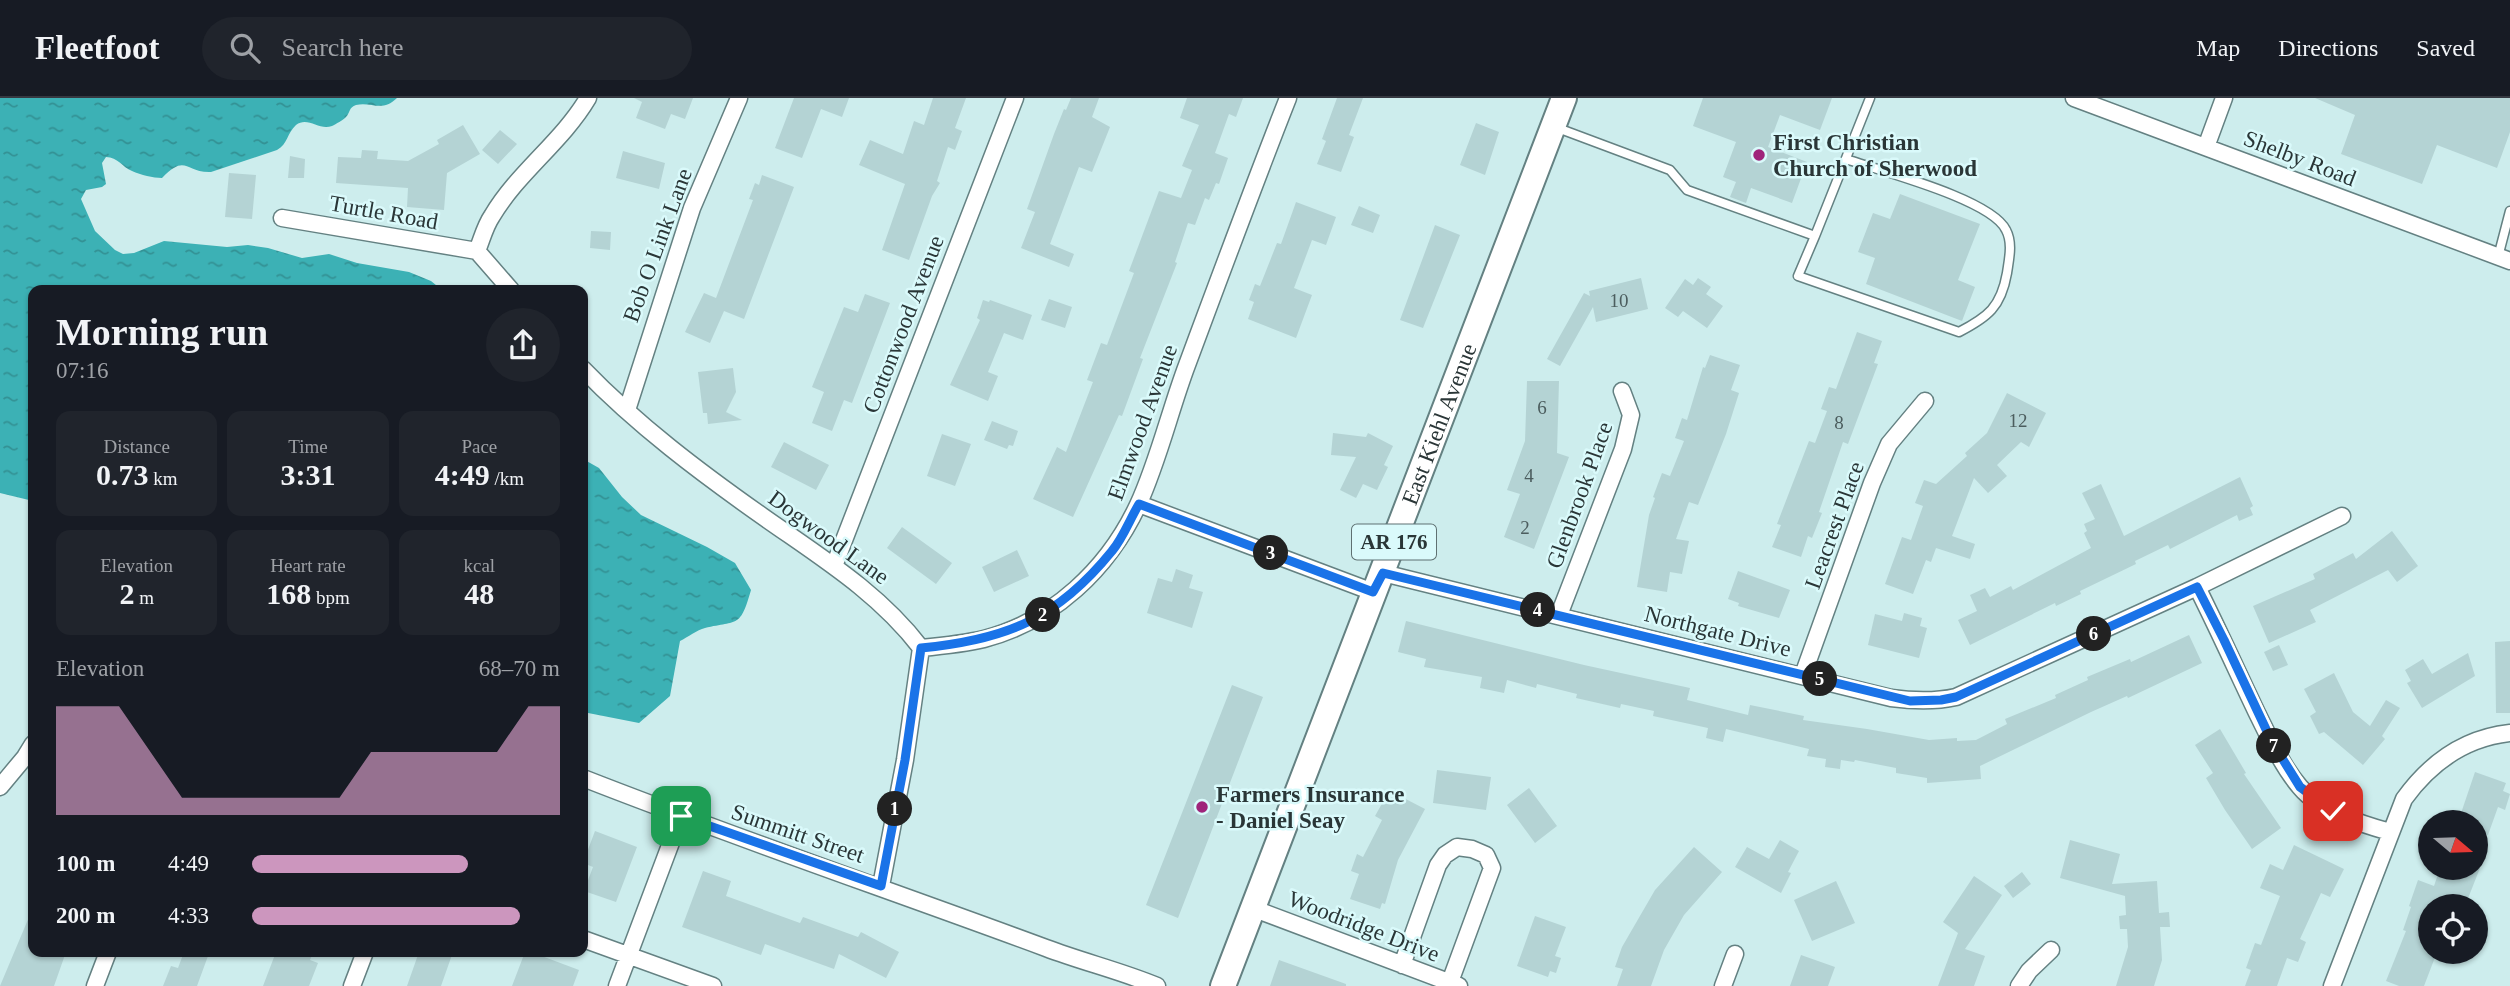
<!DOCTYPE html>
<meta charset="utf-8">
<style>
:root{--surface:#171b24;--page:#20242c;--text:#f1f3f6;--muted:#9ea1a6;--line:#363941;--accent:#cc96be}
body{margin:0;font-family:Georgia,serif;background:var(--page);color:var(--text);height:100vh;display:flex;flex-direction:column;font-size:26px;white-space:nowrap}
*{box-sizing:border-box;margin:0}
p{font-size:23px;color:var(--muted)}
.icon{flex:none;width:38px;height:38px;fill:none;stroke:currentColor;stroke-width:2;stroke-linecap:round;stroke-linejoin:round}
.map{position:relative;flex:1;overflow:hidden}
.side{position:absolute;left:28px;top:187px;width:560px;height:672px;display:flex;flex-direction:column;background:var(--surface);border-radius:14px;box-shadow:0 2px 5px #0004}
.side>*{flex:none}
.needle{width:46px;rotate:109deg}
.tools{position:absolute;left:2418px;top:712px;display:grid;gap:14px}
.tools a{display:grid;place-items:center;width:70px;height:70px;border-radius:50%;background:var(--surface);box-shadow:0 2px 5px #0004;font-size:35px}
.pin{position:absolute;display:grid;place-items:center;width:60px;height:60px;color:#fff;margin:-30px;border-radius:14px;box-shadow:0 4px 10px #0006}
.km{position:absolute;width:35px;height:35px;margin:-18px;border-radius:50%;background:#222;color:#fff;font-size:19px;line-height:35px;text-align:center}
.round{display:grid;place-items:center;flex:none;width:74px;height:74px;border-radius:37px;background:var(--page)}
.overview{display:flex;align-items:center;justify-content:space-between;height:119px;padding:0 28px}
h1{font-size:38px;font-weight:700;line-height:52px}
.stats{display:grid;grid-template-columns:repeat(3,1fr);gap:10px;height:119px;padding:7px 28px}
.stats div{display:grid;align-content:center;border-radius:14px;background:var(--page);text-align:center}
.stats b{font-size:30px;font-weight:700}
.stats small{font-size:19px;font-weight:400}
.stats p{font-size:19px}
.chart{height:196px;padding:14px 28px}
.chart p{display:flex;justify-content:space-between}
.chart svg{width:100%;height:126px;margin-top:7px;fill:var(--accent);opacity:.7}
ul{padding:0 28px;list-style:none;font-size:23px}
li{display:grid;grid-template-columns:112px 84px 1fr;align-items:center;height:52px}
li i{height:18px;border-radius:9px;background:var(--accent)}
header{display:flex;align-items:center;gap:42px;box-sizing:border-box;height:98px;padding:0 35px;background:var(--surface);border-bottom:2px solid var(--line)}
header strong{font-size:33px}
nav{display:flex;gap:38px;margin-inline-start:auto;font-size:24px}
.search{width:490px;height:63px;background:var(--page);display:flex;align-items:center;gap:18px;box-sizing:border-box;padding:0 24px;border-radius:38px;color:var(--muted);font-size:26px}
.map>svg:first-child{display:block}
.water{fill:url(#water-ripples)}
.building{fill:#b4d3d4}
.lines{fill:none;stroke-linecap:round;stroke-linejoin:round}
.service-casing{stroke:#648182;stroke-width:11}
.minor-casing{stroke:#648182;stroke-width:19}
.primary-casing{stroke:#648182;stroke-width:28}
.service{stroke:#fff;stroke-width:8}
.minor{stroke:#fff;stroke-width:16}
.primary{stroke:#fff;stroke-width:24}
.route-casing{stroke:#fff;stroke-width:14}
.route{stroke:#1a73e8;stroke-width:9}
.poi-dot{fill:#9f247a;stroke:#dafafb;stroke-width:2.5}
.labels{text-anchor:middle;stroke-width:5;stroke-linejoin:round;paint-order:stroke}
.number-label{font-size:19px;fill:#4c5d5e}
.shield{fill:#dafafb;stroke:#5f7172;stroke-width:2}
.shield-label{font-size:21px;font-weight:bold;fill:#2a3637}
.poi-label{font-size:23px;font-weight:bold;fill:#2a3637;stroke:#dafafb;text-anchor:start}
.street-label{font-size:23px;fill:#2a3637;stroke:#dafafb}
</style>
<header>
<strong>Fleetfoot</strong>
<div class="search"><svg class="icon" aria-label="search" viewBox="0 0 24 24"><circle cx="10" cy="10" r="6"/><path d="M15 15l6 6"/></svg>Search here</div>
<nav><a>Map</a><a>Directions</a><a>Saved</a></nav>
</header>
<div class="map">
<svg width="2510" height="888" viewBox="0 0 2510 888">
<defs>
<pattern id="water-ripples" width="26" height="14" patternUnits="userSpaceOnUse" patternTransform="scale(1.75)"><rect width="26" height="14" fill="#3cb1b5"/><path d="M2 4q2-2 4 0t4 0M15 11q2-2 4 0t4 0" fill="none" stroke="#339194"/></pattern>
</defs>
<rect width="100%" height="100%" fill="#cdeded"/>
<!-- water -->
<path class="water" d="M0 0H397C382 15 371 3 356 7 349 9 350 15 346 19 343 22 336 26 332 28 319 33 308 18 296 27 287 35 288 46 277 52L211 74C184 75 187 55 162 80 153 80 141 77 132 73 122 69 118 59 106 59L102 65 106 86 102 89 86 92 81 101 95 133 115 152 123 156 134 155 164 143 227 149 248 147 268 150 302 160 329 156 357 165 409 174 431 183 442 192H33V403L0 395Z
M583 361 599 370 622 399 641 417 707 449 735 465 751 492C740 530 739 522 705 530 697 532 688 539 680 543L670 598 639 625 583 614Z"/>
<!-- building -->
<path class="building" d="M634 0H693L685 21 671 16 665 31 636 20 642 4Z
M794 0H849L842 19 821 11 802 60 775 50Z
M933 0H966L955 30 962 33 955 52 948 49 937 83 940 85 932 98 909 162 882 152 905 86 859 67 870 42 903 56 914 23 924 27Z
M1071 0H1099L1092 19 1110 29 1092 74 1079 69 1050 146 1074 156 1069 169 1021 150 1035 114 1027 111 1054 36 1064 11 1066 12Z
M1187 0H1243L1236 19 1229 16 1215 55 1228 60 1219 86 1216 85 1209 102 1205 100 1195 127 1188 125 1175 164 1177 165 1140 260 1143 261 1122 318 1119 317 1073 419 1033 401 1057 349 1066 354 1093 284 1087 282 1101 245 1107 247 1134 175 1129 173 1159 93 1181 100 1192 72 1182 68 1199 27 1180 20Z
M1337 0H1363L1349 37 1354 39 1341 74 1317 66 1326 43 1322 41Z
M1703 0H1832L1820 32 1780 17 1768 49 1807 64 1792 105 1751 90 1746 105 1730 99 1736 84 1723 79 1736 44 1693 28Z
M2315 0H2510V34L2497 70 2437 47 2422 86 2341 56 2355 17Z
M1476 25 1499 34 1485 77 1460 67Z
M463 27 480 56 447 75 444 112 407 109 408 90 336 85 338 59 361 60 362 52 378 53 377 61 408 63 439 46 437 42Z
M500 32 517 46 498 66 482 52Z
M623 53 665 65 659 91 616 80Z
M290 58 305 61 304 80H288Z
M229 75 256 77 252 121 225 119Z
M762 77 794 89 744 221 724 213 710 245 685 234 704 195 716 200 753 102 749 101 755 85 759 87Z
M1900 96 1980 126 1958 182 1975 189 1962 223 1866 186 1875 160 1858 154 1873 115 1890 121Z
M1296 104 1336 119 1326 147 1312 142 1294 190 1312 197 1296 240 1248 221 1254 204 1249 202 1255 186 1260 188 1277 145 1281 146Z
M1359 108 1380 117 1373 135 1351 127Z
M1435 127 1460 137 1423 230 1400 222Z
M591 133 611 134 610 152 590 150Z
M1641 180 1648 211 1596 224 1593 209 1560 268 1547 261 1584 195 1590 198 1589 193Z
M1698 180 1711 189 1706 196 1723 208 1707 230 1683 213 1678 219 1665 210 1685 181 1693 187Z
M865 196 890 205 852 305 844 302 832 333 812 325 824 294 812 289 844 209 858 214Z
M1049 201 1072 209 1065 230 1041 222Z
M983 202 989 204 990 202 1032 217 1023 242 1004 235 988 274 998 278 988 303 950 287 980 222 977 220Z
M1857 234 1882 243 1874 265 1878 266 1848 346 1843 344 1819 414 1822 415 1812 440 1808 438 1801 459 1772 449 1781 427 1777 426 1809 343 1815 345 1827 313 1821 311 1829 289 1836 291Z
M1710 257 1740 267 1731 292 1739 295 1726 336 1698 407 1689 404 1676 441 1689 443 1682 476 1670 474 1667 494 1637 489 1649 417 1655 400 1653 399 1662 375 1670 378 1684 343 1675 340 1682 320 1687 322 1703 269 1705 270Z
M733 270 736 294 726 314 742 322 708 326 707 315H703L698 274Z
M1527 283H1559L1557 355 1569 359 1534 451 1504 439 1520 396 1507 392 1525 343Z
M2007 295 2046 315 2029 349 2021 344 1997 367 2007 378 1988 395 1974 380 1952 438 1975 446 1970 461 1936 450 1931 464 1926 462 1913 496 1885 486 1902 439 1911 442 1923 408 1915 405 1924 382 1936 386 1967 358 1965 355 1987 335Z
M992 323 1018 333 1013 348 1009 347 1007 351 984 342Z
M1333 335 1366 339 1368 335 1393 348 1384 367 1388 369 1377 392 1363 386 1356 400 1340 392 1356 359 1331 357Z
M942 336 971 346 955 388 927 378Z
M784 344 829 367 816 392 771 369Z
M2240 379 2253 408 2250 410 2253 417 2239 423 2237 417 2170 451 2168 447 2135 463 2136 466 2080 493 2081 496 2056 508 2055 505 1970 547 1958 522 1977 513 1970 497 1985 490 1990 499 2011 488 2013 492 2091 450 2084 435 2087 433 2084 426 2095 421 2082 395 2101 386 2124 438Z
M902 429 952 465 936 486 887 450Z
M2392 433 2418 468 2397 484 2388 472 2310 512 2316 524 2269 545 2253 508 2315 481 2313 476 2353 455 2356 461Z
M1017 452 1029 478 994 494 982 469Z
M1176 471 1193 477 1189 490 1203 494 1192 530 1147 515 1158 480 1172 484Z
M1738 473 1790 492 1779 520 1738 508 1739 505 1728 501Z
M1904 515 1922 520 1920 528 1927 530 1919 560 1868 547 1875 516 1902 523Z
M1406 523 1584 567 1690 590 1687 602 1748 617 1750 607 1804 618 1803 622 1867 631 1929 642 1957 640V643L1976 642 2007 626 2005 621 2056 600 2055 597 2088 582 2087 579 2130 561 2131 564 2189 537 2202 565 2128 600 2127 598 2091 614 1980 668 1981 681 1927 685V680L1896 675V670L1855 662 1854 664 1841 662 1840 671 1825 669 1826 661 1807 658 1809 651 1726 631 1723 644 1706 640 1708 630 1653 618 1654 613 1621 606 1620 610 1576 600 1577 596 1537 586 1536 590 1507 582 1504 595 1480 590 1482 579 1424 569 1426 561 1398 554Z
M2510 543V615H2496L2495 544Z
M2279 547 2288 567 2273 573 2264 554Z
M2468 555 2475 578 2422 610 2407 585 2411 583 2405 572 2423 561 2432 576Z
M2334 575 2353 614 2370 628 2386 602 2400 610 2382 638 2385 641 2363 667 2324 634 2319 636 2310 618 2316 614 2304 591Z
M1232 587 1263 599 1178 820 1146 807Z
M2220 631 2246 675 2244 676 2281 730 2252 751 2225 712 2206 680 2213 675 2195 647Z
M1437 672 1491 679 1486 712 1433 705Z
M2475 674 2506 685 2503 693 2510 696 2505 712 2498 709 2488 737 2476 733V724H2458Z
M1529 690 1557 728 1535 745 1507 707Z
M1396 696 1425 711 1398 762 1385 806 1382 805 1380 811 1350 801 1359 776 1351 773 1357 756 1363 759 1382 722 1375 718 1384 702 1391 706Z
M595 733 637 749 616 804 584 793 593 769 583 765Z
M1780 742 1799 753 1788 774 1791 775 1781 795 1735 769 1747 749 1769 761Z
M2070 742 2120 756 2112 786 2157 783 2159 815 2169 814 2170 829H2160L2162 862 2154 888H2116L2128 849 2127 831H2120L2119 818 2126 817 2125 798 2060 780Z
M2294 747 2344 771 2330 799 2321 795 2300 841 2306 844 2298 864 2287 860 2277 888H2245L2251 872 2246 870 2255 845 2261 847 2280 798 2260 790 2270 766 2283 772Z
M1694 749 1722 774 1684 817 1664 852 1651 888H1617L1623 871 1615 869 1622 849 1655 792Z
M2440 770H2480L2465 808H2431V854H2437L2424 888H2399L2386 883 2406 833 2403 832 2411 809 2409 808 2418 782 2434 788Z
M703 773 731 783 726 798 800 825 803 819 858 839 861 834 899 854 886 880 839 856 834 871 765 846 761 857 682 829Z
M2022 774 2031 786 2013 800 2004 788Z
M1974 778 2002 797 1965 851 1985 858 1974 888H1938L1958 835 1943 824Z
M1836 783 1855 825 1812 843 1794 802Z
M32 812 33 854H66L54 888H0Z
M1535 818 1566 829 1555 858 1561 860 1556 875 1550 873 1548 879 1517 868Z
M184 854H197L208 858 197 888H163L171 868 178 870Z
M276 854H313L310 862 318 865 309 888H263Z
M419 854H453L441 888H407Z
M525 854H531L579 872 573 888H512Z
M1801 857 1835 869 1828 888H1790Z
M1279 862 1346 886V888H1270Z"/>
<g class="lines">
<!-- service casing -->
<g class="service-casing">
<path id="service" d="M1555 29 1670 72 1687 92 1815 138 1870 0
M1815 138 1798 178 1959 234C1988 219 2001 209 2007 175 2009 161 2013 145 2006 132 1991 101 1880 73 1846 61
M2498 159 2510 113"/>
</g>
<!-- minor casing -->
<g class="minor-casing">
<path id="minor" d="M2074 0 2510 163
M2206 49 2224 0
M282 120 477 153
M511 192 477 153C482 141 485 128 492 118 518 74 562 44 588 0
M583 271C637 327 701 375 765 420 822 460 879 495 921 550L905 662 881 788
M627 312 692 110 739 0
M1139 406 1373 494
M834 468 1015 0
M1383 475 1891 600C1913 603 1934 604 1956 599L2197 489 2342 418
M2197 489C2218 531 2237 573 2257 615 2269 639 2282 668 2300 689 2320 713 2361 726 2390 734
M1559 517 1623 351 1631 317 1622 293
M921 550C942 548 963 546 984 541 1053 523 1108 471 1138 407 1158 364 1170 312 1187 267 1220 178 1253 89 1288 0
M1803 577 1872 385 1889 346 1925 303
M583 680C736 740 892 793 1046 850 1083 864 1121 873 1157 888
M0 689 25 659 33 646
M1252 810 1459 888
M583 841 713 888
M1402 867 1438 767 1445 757 1457 749 1472 751 1486 757 1492 770 1450 884
M95 888 108 854
M352 888 365 854
M617 888 681 718
M1723 888 1735 856
M2019 888 2029 873 2051 852
M2332 888 2404 701C2430 665 2464 640 2510 635"/>
</g>
<!-- primary casing -->
<g class="primary-casing">
<g id="primary">
<path id="s1" d="M1223 888 1564 0"/>
</g>
</g>
<!-- service -->
<use href="#service" class="service"/>
<!-- minor -->
<use href="#minor" class="minor"/>
<!-- primary -->
<use href="#primary" class="primary"/>
</g>
<g class="lines">
<!-- route casing -->
<g class="route-casing">
<path id="route" d="M681 718 881 788 905 662 921 550C1006 542 1057 521 1112 453 1123 440 1130 421 1139 406L1373 494 1383 475 1910 603 1941 602 1956 599 2197 489 2224 542 2272 644 2300 689 2333 713"/>
</g>
<!-- route -->
<use href="#route" class="route"/>
</g>
<!-- markers -->
<g class="poi-dot">
<circle cx="1759" cy="57" r="7"/>
<circle cx="1202" cy="709" r="7"/>
</g>
<g class="labels">
<!-- number labels -->
<g class="number-label">
<text x="1619" y="209">10</text>
<text x="1542" y="316">6</text>
<text x="2018" y="329">12</text>
<text x="1839" y="331">8</text>
<text x="1529" y="384">4</text>
<text x="1525" y="436">2</text>
</g>
<!-- shield labels -->
<rect class="shield" x="1352" y="426.5" width="84" height="35" rx="5"/>
<g class="shield-label">
<text x="1394" y="451">AR 176</text>
</g>
<!-- poi labels -->
<g class="poi-label">
<text x="1773" y="52">First Christian<tspan x="1773" dy="26">Church of Sherwood</tspan></text>
<text x="1216" y="704">Farmers Insurance<tspan x="1216" dy="26">- Daniel Seay</tspan></text>
</g>
<!-- street labels -->
<g class="street-label">
<text transform="translate(2300 60) rotate(21)" y="8">Shelby Road</text>
<text transform="translate(384 114) rotate(10)" y="8">Turtle Road</text>
<text transform="translate(657 147) rotate(-70)" y="8">Bob O Link Lane</text>
<text transform="translate(903 226) rotate(-69)" y="8">Cottonwood Avenue</text>
<text transform="translate(1142 324) rotate(-70)" y="8">Elmwood Avenue</text>
<text dy="8" stroke="none"><textPath href="#s1" startOffset="602">East Kiehl Avenue</textPath></text>
<text transform="translate(1579 397) rotate(-70)" y="8">Glenbrook Place</text>
<text transform="translate(1834 427) rotate(-70)" y="8">Leacrest Place</text>
<text transform="translate(829 439) rotate(36)" y="8">Dogwood Lane</text>
<text transform="translate(1718 533) rotate(14)" y="8">Northgate Drive</text>
<text transform="translate(798 735) rotate(19)" y="8">Summitt Street</text>
<text transform="translate(1364 828) rotate(21)" y="8">Woodridge Drive</text>
</g>
</g>
</svg>
<div class="tools">
<a><svg class="needle" viewBox="-14 -14 28 28"><path d="M0-13l5 13h-10z" fill="#e53935"/><path d="M0 13l5-13h-10z" fill="#9ea1a6"/></svg></a>
<a><svg class="icon" aria-label="locate" viewBox="0 0 24 24"><circle cx="12" cy="12" r="6"/><path d="M12 2v4M12 18v4M2 12h4M18 12h4"/></svg></a>
</div>
<div class="pin" style="left:681px;top:718px;background:#1e9e55"><svg class="icon" aria-label="arrive" viewBox="0 0 24 24"><path d="M6 21V4h12l-3 4 3 4H6"/></svg></div>
<div class="pin" style="left:2333px;top:713px;background:#d93025"><svg class="icon" aria-label="check" viewBox="0 0 24 24"><path d="M5 12l5 5 9-10"/></svg></div>
<b class="km" style="left:895px;top:711px">1</b>
<b class="km" style="left:1043px;top:517px">2</b>
<b class="km" style="left:1271px;top:455px">3</b>
<b class="km" style="left:1538px;top:512px">4</b>
<b class="km" style="left:1820px;top:581px">5</b>
<b class="km" style="left:2094px;top:536px">6</b>
<b class="km" style="left:2274px;top:648px">7</b>
<section class="side">
<div class="overview"><div><h1>Morning run</h1><p>07:16</p></div><a class="round"><svg class="icon" aria-label="share" viewBox="0 0 24 24"><path d="M12 15V3M7 8l5-5 5 5M5 13v7h14v-7"/></svg></a></div>
<div class="stats">
<div><p>Distance</p><b>0.73<small> km</small></b></div>
<div><p>Time</p><b>3:31</b></div>
<div><p>Pace</p><b>4:49<small> /km</small></b></div>
</div>
<div class="stats">
<div><p>Elevation</p><b>2<small> m</small></b></div>
<div><p>Heart rate</p><b>168<small> bpm</small></b></div>
<div><p>kcal</p><b>48</b></div>
</div>
<div class="chart"><p><span>Elevation</span>68–70 m</p>
<svg viewBox="0 0 160 44" preserveAspectRatio="none"><path d="M0 44V6L10 6L20 6L30 22L40 38L50 38L60 38L70 38L80 38L90 38L100 22L110 22L120 22L130 22L140 22L150 6L160 6V44z"/></svg>
</div>
<ul>
<li><b>100 m</b>4:49<i style="width:70%"></i></li>
<li><b>200 m</b>4:33<i style="width:87%"></i></li>
</ul>
</section>
</div>
